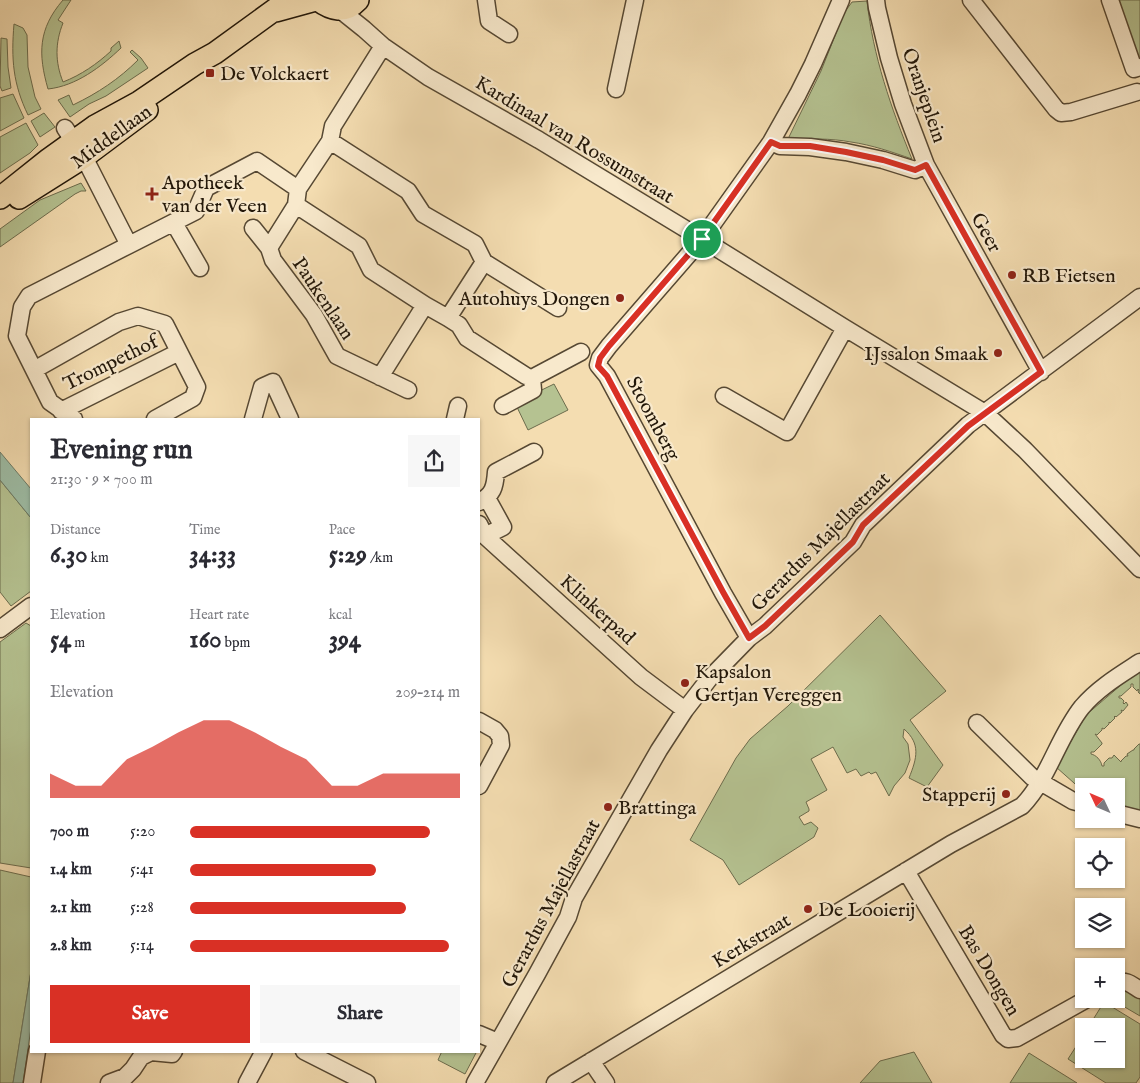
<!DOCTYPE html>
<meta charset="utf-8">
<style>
:root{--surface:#fff;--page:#f7f7f7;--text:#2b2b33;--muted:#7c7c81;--accent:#d93025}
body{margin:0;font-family:"IM FELL English",serif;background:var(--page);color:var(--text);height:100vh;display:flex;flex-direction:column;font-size:19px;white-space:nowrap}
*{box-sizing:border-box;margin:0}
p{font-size:16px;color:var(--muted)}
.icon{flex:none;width:28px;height:28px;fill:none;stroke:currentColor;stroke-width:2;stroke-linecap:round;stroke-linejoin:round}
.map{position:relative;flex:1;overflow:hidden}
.drawer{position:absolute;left:30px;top:418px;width:450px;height:635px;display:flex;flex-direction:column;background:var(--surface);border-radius:0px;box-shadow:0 1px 4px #0004}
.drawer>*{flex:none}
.needle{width:32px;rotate:314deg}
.controls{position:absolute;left:1075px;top:778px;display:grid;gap:10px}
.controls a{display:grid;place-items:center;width:50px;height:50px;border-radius:0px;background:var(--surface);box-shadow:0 1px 4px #0004;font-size:25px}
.pin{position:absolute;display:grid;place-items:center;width:42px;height:42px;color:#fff;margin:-21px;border:2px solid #fff;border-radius:50%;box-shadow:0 1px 5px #0007}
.round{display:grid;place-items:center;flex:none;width:52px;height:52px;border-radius:0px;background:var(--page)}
.head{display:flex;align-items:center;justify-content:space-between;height:85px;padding:0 20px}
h1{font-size:28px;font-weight:800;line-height:38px}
.stats{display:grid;grid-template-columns:repeat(3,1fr);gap:8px;height:85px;padding:5px 20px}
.stats div{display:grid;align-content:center}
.stats b{font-size:25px;font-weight:800}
.stats small{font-size:14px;font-weight:400}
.stats p{font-size:14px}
.chart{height:140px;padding:10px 20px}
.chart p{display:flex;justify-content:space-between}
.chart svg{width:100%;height:90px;margin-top:5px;fill:var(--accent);opacity:.7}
.primary-button{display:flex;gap:10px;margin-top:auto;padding:10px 20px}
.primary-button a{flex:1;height:58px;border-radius:0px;background:var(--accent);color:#fff;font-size:20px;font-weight:800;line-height:58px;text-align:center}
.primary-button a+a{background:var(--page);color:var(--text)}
ul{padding:0 20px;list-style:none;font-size:16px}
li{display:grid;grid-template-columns:80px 60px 1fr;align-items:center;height:38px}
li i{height:12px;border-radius:6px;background:var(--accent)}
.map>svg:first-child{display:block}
.green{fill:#b5c291;stroke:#6c6c4d}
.water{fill:#9dbda6;stroke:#6c7b67}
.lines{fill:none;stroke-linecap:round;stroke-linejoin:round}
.minor-casing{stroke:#564833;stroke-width:19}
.major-casing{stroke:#221709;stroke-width:24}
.minor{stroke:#f8e9cc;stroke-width:16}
.major{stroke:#f4ddb1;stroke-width:21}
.route-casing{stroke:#fff;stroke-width:10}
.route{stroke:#d93025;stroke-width:6}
.poi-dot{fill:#8f2418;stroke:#f8e9cc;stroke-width:2}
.labels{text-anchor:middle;stroke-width:4.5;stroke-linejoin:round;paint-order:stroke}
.poi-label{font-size:20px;fill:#221709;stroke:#f8e9cc;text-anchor:start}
.street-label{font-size:20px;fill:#221709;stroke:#f8e9cc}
</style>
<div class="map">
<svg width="1140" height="1083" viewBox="0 0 1140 1083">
<rect width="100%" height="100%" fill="#f4ddb1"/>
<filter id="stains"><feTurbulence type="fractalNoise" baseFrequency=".004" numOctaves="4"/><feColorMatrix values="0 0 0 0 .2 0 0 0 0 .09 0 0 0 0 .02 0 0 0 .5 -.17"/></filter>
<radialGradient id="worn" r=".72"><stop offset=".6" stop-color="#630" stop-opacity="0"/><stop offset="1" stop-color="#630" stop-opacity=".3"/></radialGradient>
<!-- green -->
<path class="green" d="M63 0H71L58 20 63 23C55 43 55 62 63 82 81 75 97 64 111 51V48L119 41 121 48C101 67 76 86 48 89 38 54 38 29 63 0Z
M1117 0H1140V58L1136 56Z
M867 1C873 56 891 108 912 159 892 152 872 145 851 142 830 138 809 139 788 139L821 71 844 13 852 2Z
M14 24 23 28 27 35 28 67 35 97 41 109 28 115C13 84 11 59 14 24Z
M1 38 7 39 8 67 11 88 2 91 0 86Z
M132 50 141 58 148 68 106 96 89 104 70 117 58 100 69 95 73 105C98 93 119 79 138 60L130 52Z
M13 94 24 118 0 131V98Z
M44 113 55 127 40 137 31 121Z
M26 123 38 145 30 153 0 173V137Z
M81 183 86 191H81L75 194 0 247V229L40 200Z
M554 384 568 410 528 430 515 403Z
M0 480 31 518V591L11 606 0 592Z
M880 615 946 691 910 720 943 765 927 787 909 778C917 758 921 744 904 729L903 737 908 744 910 760 905 773 894 786 889 796 876 772 871 774 869 772 861 776 856 769 847 773 833 747 811 759 827 790 806 802 809 809V811L799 817 804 825 811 822 818 828 814 837 739 885 723 860 690 840 736 758 750 739 788 706Z
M26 623 31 626V868L0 863V642Z
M1140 672V694L1138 692 1139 690 1138 689 1137 691 1133 687V684H1131V687L1121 696H1119V698H1121L1124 701 1123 703 1124 704 1126 702 1128 705 1123 711 1121 710 1122 712 1116 717 1115 716 1114 717 1115 718 1110 723 1109 722V724L1104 729 1102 728V730L1097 735 1095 734 1102 743V744L1094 752H1091V754C1096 755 1101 760 1102 766H1104V763L1109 758H1112L1114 755 1121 762V761L1126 756H1128L1127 754 1133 750H1134V749L1139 744H1140V813L1116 808V786H1084V802L1080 801 1083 791 1056 767 1086 715 1128 679Z
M0 870 31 877V971L13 1083H0Z
M1122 986 1140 996V1016L1123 1006 1117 1007 1104 999H1116V989Z
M1104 1002 1140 1024V1077L1136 1083H1106L1068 1059 1084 1034V1059H1116V1026H1089Z
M442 1051H477L465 1074 438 1060Z
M914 1052 932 1083H860L880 1061Z
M1029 1053 1077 1083H1010Z"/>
<!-- water -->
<path class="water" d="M0 452 31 489V518L0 480Z
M31 971V1028L23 1083H13Z"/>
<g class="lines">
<!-- minor casing -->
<g class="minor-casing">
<path id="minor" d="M486 0 489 21 509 34
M971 0 1056 109 1061 113 1071 112 1137 92
M1110 0 1134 69 1140 67
M339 9 364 29 383 46 428 77 539 140 702 239 845 328 985 413 1025 450 1140 569
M616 89 635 0
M65 128 84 157 129 245 29 296 22 307 17 336 50 402 74 419
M330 141 333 126 383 46
M771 142 780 146 810 147 846 152 883 160 915 170 926 165 903 104 889 58 877 8 876 0
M926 165 1041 372
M298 189 296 205 269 248 273 260 314 315 337 356 408 390
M296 205 359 246 371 270 425 305
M174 223 200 268
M253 228 269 248
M129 245 196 211 206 188 257 161 298 189 330 141 408 191 423 214 475 244 484 262 558 308
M448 318 459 325 467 338 526 376
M34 370 119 322 138 316 165 324 197 387 193 398 155 419
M380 377 425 305 448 318 484 262
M724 396 787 432 845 328
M503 406 533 390 532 378 581 352
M61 411 179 352
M253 419 262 387 273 382 290 419
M455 419 458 406
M479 502C493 495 495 487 496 472L534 452
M479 524 485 536 641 677 685 710
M485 536 503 527 487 498
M0 629 31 606
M749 638 723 593 607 376 598 365 600 358 609 346 702 239 771 142 798 94 813 64 841 0
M479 721 495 730 500 736 501 745 479 786
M977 723 1032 777 1073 801 1084 804
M1116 813 1140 819
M906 871 1003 1035 1008 1039 1017 1038 1087 999
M1116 983C1126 979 1132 985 1140 990
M479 1034 498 1042
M304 1051 367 1083
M591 1061 606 1083
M32 1083 37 1051
M109 1083 125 1077 133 1069 141 1057 151 1052 172 1054 174 1051
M247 1083 264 1051
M475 1083 537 974 568 917 574 898 659 750 685 710 709 679 749 638 765 626 853 542 863 525 968 425 1140 297
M555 1083 951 844 1022 806C1049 778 1058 737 1082 707 1098 688 1120 675 1140 662"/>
</g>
<!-- major casing -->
<g class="major-casing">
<path id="major" d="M318 0C331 10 345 14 358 0
M276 11 316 0
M0 198 49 159 95 126 139 102 195 64 215 53 288 0
M19 198 84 157 147 110"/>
</g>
<!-- minor -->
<use href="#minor" class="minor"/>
<!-- major -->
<use href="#major" class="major"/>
</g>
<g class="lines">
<!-- route casing -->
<g class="route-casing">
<path id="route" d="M771 142 780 146H810L846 152 883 160 915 170 926 165 1041 372 968 426 863 525 853 542 765 626 749 638 723 592 607 376 598 366 600 358 609 346 702 239Z"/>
</g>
<!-- route -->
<use href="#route" class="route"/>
</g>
<!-- markers -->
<g class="poi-dot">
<rect x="205" y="68" width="10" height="10" rx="2.5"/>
<path d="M149.5 186.5h5v5h5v5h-5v5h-5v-5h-5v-5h5z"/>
<circle cx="1012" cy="275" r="5"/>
<circle cx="620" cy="298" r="5"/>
<circle cx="998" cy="353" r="5"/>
<circle cx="685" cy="683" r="5"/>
<circle cx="1006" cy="794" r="5"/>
<circle cx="608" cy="807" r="5"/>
<circle cx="808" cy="909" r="5"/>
</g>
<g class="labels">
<!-- poi labels -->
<g class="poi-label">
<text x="220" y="80">De Volckaert</text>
<text x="162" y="189">Apotheek<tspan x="162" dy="23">van der Veen</tspan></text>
<text x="1022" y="282">RB Fietsen</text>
<text x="610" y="305" text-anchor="end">Autohuys Dongen</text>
<text x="988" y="360" text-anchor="end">IJssalon Smaak</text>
<text x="695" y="678">Kapsalon<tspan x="695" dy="23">Gertjan Vereggen</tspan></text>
<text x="996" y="801" text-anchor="end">Stapperij</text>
<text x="618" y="814">Brattinga</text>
<text x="818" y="916">De Looierij</text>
</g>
<!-- street labels -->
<g class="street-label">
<text transform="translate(925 95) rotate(71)" y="7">Oranjeplein</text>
<text transform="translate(111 136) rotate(-36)" y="7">Middellaan</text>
<text transform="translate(575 139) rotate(31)" y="7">Kardinaal van Rossumstraat</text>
<text transform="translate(987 232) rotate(61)" y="7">Geer</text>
<text transform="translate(324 298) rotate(56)" y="7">Paukenlaan</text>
<text transform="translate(110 362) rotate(-26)" y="7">Trompethof</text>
<text transform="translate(654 418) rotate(62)" y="7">Stoomberg</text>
<text transform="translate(820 541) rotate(-45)" y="7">Gerardus Majellastraat</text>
<text transform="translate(598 609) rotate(42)" y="7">Klinkerpad</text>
<text transform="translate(550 903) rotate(-62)" y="7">Gerardus Majellastraat</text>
<text transform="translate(751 940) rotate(-31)" y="7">Kerkstraat</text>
<text transform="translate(990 970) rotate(59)" y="7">Bas Dongen</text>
</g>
</g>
<rect width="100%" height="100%" filter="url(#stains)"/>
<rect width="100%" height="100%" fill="url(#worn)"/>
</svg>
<div class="controls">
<a><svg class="needle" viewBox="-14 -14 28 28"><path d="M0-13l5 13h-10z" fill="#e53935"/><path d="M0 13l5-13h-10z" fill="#7c7c81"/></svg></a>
<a><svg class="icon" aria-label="locate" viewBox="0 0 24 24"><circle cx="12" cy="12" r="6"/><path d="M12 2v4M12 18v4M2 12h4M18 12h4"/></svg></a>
<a><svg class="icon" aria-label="layers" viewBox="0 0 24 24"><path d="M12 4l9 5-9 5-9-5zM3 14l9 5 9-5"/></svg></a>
<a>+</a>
<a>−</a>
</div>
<div class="pin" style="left:702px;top:239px;background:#1e9e55"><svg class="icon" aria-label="arrive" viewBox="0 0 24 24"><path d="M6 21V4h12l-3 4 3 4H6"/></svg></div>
<section class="drawer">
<div class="head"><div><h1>Evening run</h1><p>21:30 · 9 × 700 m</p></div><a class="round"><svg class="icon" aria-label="share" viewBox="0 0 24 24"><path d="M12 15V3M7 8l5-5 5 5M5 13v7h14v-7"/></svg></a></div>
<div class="stats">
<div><p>Distance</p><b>6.30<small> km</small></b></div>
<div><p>Time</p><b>34:33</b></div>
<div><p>Pace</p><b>5:29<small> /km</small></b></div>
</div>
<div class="stats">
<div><p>Elevation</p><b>54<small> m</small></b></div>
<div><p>Heart rate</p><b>160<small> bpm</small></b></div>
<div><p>kcal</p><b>394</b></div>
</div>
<div class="chart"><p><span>Elevation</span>209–214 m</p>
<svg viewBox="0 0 160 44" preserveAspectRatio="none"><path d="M0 44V32L10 38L20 38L30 25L40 19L50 12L60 6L70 6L80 12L90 19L100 25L110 38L120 38L130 32L140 32L150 32L160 32V44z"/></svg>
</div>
<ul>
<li><b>700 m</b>5:20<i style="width:89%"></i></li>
<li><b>1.4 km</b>5:41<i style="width:69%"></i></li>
<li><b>2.1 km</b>5:28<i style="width:80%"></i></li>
<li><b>2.8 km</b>5:14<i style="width:96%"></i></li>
</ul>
<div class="primary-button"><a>Save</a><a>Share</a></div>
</section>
</div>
